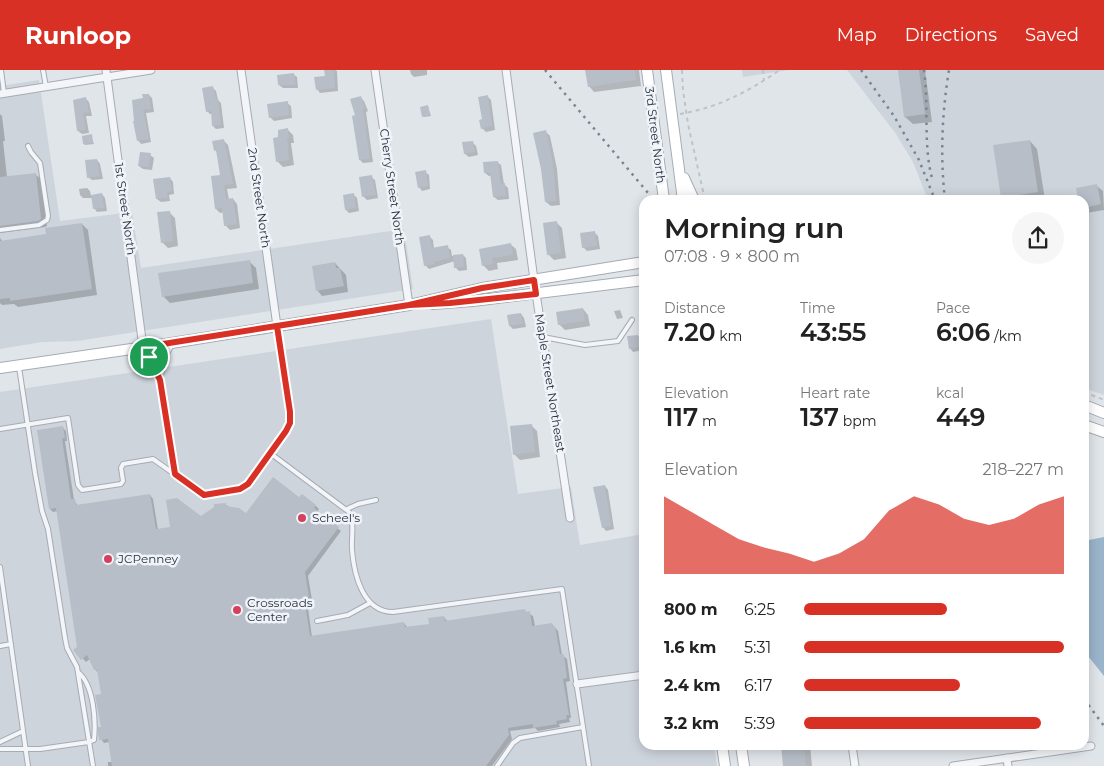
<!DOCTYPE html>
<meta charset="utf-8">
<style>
:root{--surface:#fff;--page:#f6f6f6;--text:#222;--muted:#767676;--accent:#d93025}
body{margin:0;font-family:Montserrat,sans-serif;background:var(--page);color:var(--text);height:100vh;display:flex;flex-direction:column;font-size:19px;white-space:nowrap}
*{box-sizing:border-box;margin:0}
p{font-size:16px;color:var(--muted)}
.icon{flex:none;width:28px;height:28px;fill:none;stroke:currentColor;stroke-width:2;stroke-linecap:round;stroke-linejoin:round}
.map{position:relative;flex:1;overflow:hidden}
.side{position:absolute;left:639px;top:125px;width:450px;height:555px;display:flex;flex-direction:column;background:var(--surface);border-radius:15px;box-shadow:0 2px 12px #0003}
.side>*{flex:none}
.pin{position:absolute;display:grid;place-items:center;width:42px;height:42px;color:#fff;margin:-21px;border:2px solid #fff;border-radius:50%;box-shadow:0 1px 5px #0007}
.round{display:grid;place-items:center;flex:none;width:52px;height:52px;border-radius:26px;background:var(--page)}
.overview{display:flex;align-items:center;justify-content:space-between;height:85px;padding:0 25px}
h1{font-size:28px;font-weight:600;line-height:38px}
.metrics{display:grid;grid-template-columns:repeat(3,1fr);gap:8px;height:85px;padding:5px 25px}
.metrics div{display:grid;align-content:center}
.metrics b{font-size:25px;font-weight:600}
.metrics small{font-size:14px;font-weight:400}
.metrics p{font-size:14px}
.chart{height:140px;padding:10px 25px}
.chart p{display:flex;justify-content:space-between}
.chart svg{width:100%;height:90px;margin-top:5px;fill:var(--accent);opacity:.7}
ul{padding:0 25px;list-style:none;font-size:16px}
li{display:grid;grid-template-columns:80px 60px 1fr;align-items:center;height:38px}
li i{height:12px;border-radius:6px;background:var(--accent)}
header{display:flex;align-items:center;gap:30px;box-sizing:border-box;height:70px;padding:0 25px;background:var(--accent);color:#fff}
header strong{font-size:24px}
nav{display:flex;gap:28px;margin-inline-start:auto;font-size:18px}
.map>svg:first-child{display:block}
.built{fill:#ced4dc}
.water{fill:#9ab4cb}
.shadow{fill:#0003}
.building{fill:#b7bec7}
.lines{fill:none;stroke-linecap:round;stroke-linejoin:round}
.service-casing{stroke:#a5acb4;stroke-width:6}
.minor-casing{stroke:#a5acb4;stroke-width:9}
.secondary-casing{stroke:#a5acb4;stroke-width:12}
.path{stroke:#bec3c9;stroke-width:2;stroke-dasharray:4 4;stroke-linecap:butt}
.service{stroke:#f3f5f8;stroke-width:4}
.minor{stroke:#f3f5f8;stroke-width:7}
.secondary{stroke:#fff;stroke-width:10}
.rail{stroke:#798594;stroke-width:2.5;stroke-dasharray:2.5 5;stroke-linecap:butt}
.route-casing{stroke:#fff;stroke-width:10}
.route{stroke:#d93025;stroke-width:6}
.poi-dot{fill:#d3415e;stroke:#f0f3f7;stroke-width:2}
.labels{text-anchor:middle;stroke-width:5;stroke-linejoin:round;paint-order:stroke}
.street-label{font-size:12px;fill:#283342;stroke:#f0f3f7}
.poi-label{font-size:12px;fill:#283342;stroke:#f0f3f7;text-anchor:start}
</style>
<header>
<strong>Runloop</strong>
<nav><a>Map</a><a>Directions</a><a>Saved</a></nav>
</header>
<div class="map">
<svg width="1104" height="696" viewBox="0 0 1104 696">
<rect width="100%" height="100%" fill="#e0e5ea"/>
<!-- built -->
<path class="built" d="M742 0H789L743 7Z
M847 0H1104V325L1084 318V130H928L913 92 896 64Z
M39 10 60 151 132 142 141 198 404 159 413 219 77 271 42 272 0 279V16Z
M491 249 518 424 571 417 580 475 644 464V675H714L717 696H0V322Z"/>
<!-- water -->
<path class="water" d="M1104 467V606L1084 581V471Z"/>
<!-- shadow -->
<path class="shadow" d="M326 0H335L337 1 338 21 320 23 317 19 326 7Z
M410 0H427V5L414 7 411 4Z
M593 0H639L641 16 594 22 589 16Z
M899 0H925L932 52 913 54 905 47Z
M293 4 297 7 298 18H283L279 15Z
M213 18 216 21 218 30 221 33 224 58 216 59 213 56V44H210L207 41Z
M149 25 152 28 154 42 146 43 151 72 141 74 138 70 144 29Z
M487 26 491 30 495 60 486 62 482 58Z
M360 27 364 31 368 41 366 42 373 92 363 93 360 90 356 46Z
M86 29 89 32 92 46H86L89 63 82 64 78 61Z
M287 33 291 36 292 48 274 51 270 47Z
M428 37 431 46 424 47 423 46Z
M0 44 2 46 5 71H3L7 107 35 104 42 110 47 156 45 157 0 163Z
M288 60 293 65 294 73H291L294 95 283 97 277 91 280 68Z
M546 62 550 66 557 99 560 135 551 136 546 132 542 99Z
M91 66 94 74 85 75 84 74Z
M224 71 228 75 237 118 227 119 229 130 233 129 237 134 240 158 230 160 226 156 224 142 220 143 216 139 221 106 218 83 215 80Z
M1030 71 1037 79 1045 130H1005L1002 127Z
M472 72 476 76 478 85 469 87 465 84 464 73Z
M150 85 154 88 152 100 143 99 139 96Z
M97 90 100 94 103 109 92 110 88 107Z
M497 92 501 95 504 114 508 118 509 129 498 130 494 127 492 106H489L485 103Z
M425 102 429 105 430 119 422 121 419 117Z
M371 107 375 110 378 128 367 130 364 127Z
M170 108 173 112 174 124 169 125 170 131 161 132 157 129Z
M1097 116 1103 121 1104 140 1086 143 1084 141V130H1079Z
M87 118 90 121 91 126 102 124 105 128 107 141 97 142 94 138 92 128H83L80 125 79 119Z
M353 124 357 128 359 141 349 143 346 140Z
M169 142 175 148 178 176 168 178 162 172Z
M556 152 562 158 566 188 554 190 548 184Z
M82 154 88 160 97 225 18 237 14 234 2 235 0 233V168L3 172 48 165Z
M595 163 598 166 600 179 587 181 583 177Z
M429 166 433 170 434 179 447 177 451 180 452 186 463 185 466 188 467 200 459 201 455 197V191L429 199 425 195Z
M510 174 516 179 518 190 497 193 498 199 489 201 483 195 480 180Z
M249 191 256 198 259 219 170 233 163 226Z
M335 193 346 205 348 222 322 226 317 220Z
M583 239 588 245 590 256 565 260 559 254Z
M620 240 623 248 617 249 614 241Z
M521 244 524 248 526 257 513 259 510 256 508 246Z
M638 266 641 269 643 280 633 282 630 278Z
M644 348V368L642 366 639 349Z
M531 355 537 361 540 387 520 390 514 384Z
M62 357 66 361 67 371H65L74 430 78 436 150 425 153 429 158 460 171 458 201 447 225 434 229 437 247 445 299 429 316 436 319 439 317 442 341 461 308 506 312 530 307 531 312 567 404 553 407 557 430 555 444 547 447 551 525 541 533 546 535 556 552 554 558 561 562 585 567 589 570 611 566 612 571 648H569L570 652 559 654 560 657 538 661 535 658 510 661 512 669 492 696H108V692H112L109 672 104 673 101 669 103 658 102 625 99 604 95 599 90 589 86 592 75 580 78 577 58 441 53 442 50 439Z
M641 389H644V415Z
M605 416 608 420 614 459 606 461 603 457Z
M782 675H810L812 696H785Z"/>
<!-- building -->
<path class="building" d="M324 0H334L335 18 316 20 314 7 325 6Z
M585 0H635L636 10 588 17Z
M898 0H919L925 44 904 47Z
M294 3 296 15H278L277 5Z
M213 16 216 29H218L221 55 212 56 211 41 206 42 202 18Z
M142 24H149L151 39 143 40 149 69 137 71 133 51H134L132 30 143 28Z
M488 25 492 56 481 59 479 50 482 49 478 27Z
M361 26 365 38 363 39 370 89 359 90 352 46 355 45 350 29Z
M86 27 89 42 83 43 86 60 77 61 73 30Z
M288 31 289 45 269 48 267 34Z
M428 35 430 45 422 47 420 37Z
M288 58 289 68H287L289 90 276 92 273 68 278 67V60Z
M546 60 553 93 556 131 545 132 541 99 533 63Z
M92 64 93 73 83 74 82 66Z
M224 69 233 114 224 115 226 129 233 128 237 154 224 156 222 138 215 139 211 106 220 105 216 80 214 81 212 71Z
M1030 70 1038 122 1001 128 993 75Z
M473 71 475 82 464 84 462 72Z
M140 82 151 83 149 97 138 96Z
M97 89 100 106 87 108 85 90Z
M498 91 501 114 505 113 506 126 493 127 490 103H484L483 92Z
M426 100 428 116 418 118 415 102Z
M36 103 41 149 38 151 0 156V107Z
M372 105 376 125 362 127 359 107Z
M170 107 172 121 167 122 168 128 156 129 153 109Z
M1097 114 1101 134 1084 138V130H1078L1076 118Z
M102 123 104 138 93 139 91 125Z
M354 123 356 138 345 140 343 125Z
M170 141 173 171 161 173 157 142Z
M557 151 561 183 547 185 543 153Z
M82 153 92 219 10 231V228L0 229V171L46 164 45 158Z
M595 161 597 176 582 178 580 163Z
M430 165 432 178 448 175 450 188 434 192 435 194 424 196 419 167Z
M511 173 513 185 492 188 493 194 482 196 479 179Z
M463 184 464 197 454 198 453 185Z
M250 190 253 213 162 227 158 203Z
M335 192 336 198H340L344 216 316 221 312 196Z
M583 238 585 251 558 255 556 242Z
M521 243 523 254 509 256 507 245Z
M638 265 640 277 629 279 627 266Z
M532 354 535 382 513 385 510 356Z
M63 356 65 368H62L71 429H75L76 435 150 424 156 459 170 457 166 430 177 428 201 446 214 437V434L226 433V436L239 438 246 443 273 407 299 427 302 424 316 435 314 438 339 457 305 502 309 527H304L310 566 404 552 405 557 429 554 428 548 444 546 445 551 525 539 526 542 530 541 532 556 552 553 553 556H555L560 584H564L567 608 563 609 569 645H566L567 649 556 651 557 654 533 658V654L508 658 509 665 486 696H112L108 669 99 670 98 663V657H101L95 625 101 624 97 600H94L87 585 81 590 73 580 77 577 56 438 49 439 37 360Z
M605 415 611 456 602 458 593 417Z
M781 675H804L806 696H783Z"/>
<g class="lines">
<!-- service casing -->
<g class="service-casing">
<path id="service" d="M1 0 4 23
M43 0 46 17
M0 160 39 155 47 150 48 146 40 93 31 82 28 76
M543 267 585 275 618 271 632 250
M172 275 165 287 160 310 175 404
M144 278 160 310
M19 297 35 403 42 441 48 459 65 568 67 578 77 597 93 696
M0 359 68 348 78 415 82 420 121 414 123 411 121 398 123 394 153 389 204 425H212L243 418 286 361 289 353 290 342 277 258
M270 383 349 442C355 454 351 468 352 480 354 505 363 542 393 542L562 519 589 696
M347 439 358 434 376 430
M0 497 28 696
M317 551 348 545 370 533
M0 576 11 574
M0 672 23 661
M0 679H40L89 672 94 670C96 651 94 615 78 602
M497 696 513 673 520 668 583 657"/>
</g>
<!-- minor casing -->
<g class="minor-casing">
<path id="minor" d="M106 0 143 277
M241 0 277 256
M375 0 409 235
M506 0 534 210 570 448
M0 24 151 0
M577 614 644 605
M852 675 855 696
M1007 688 1008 696
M953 696 1091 676"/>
</g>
<!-- secondary casing -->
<g class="secondary-casing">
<path id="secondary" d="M647 0 664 130
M666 0 683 130
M684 108 694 130
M433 234 473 231 644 210
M0 298 159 275 409 235 482 218 644 192
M1084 335 1104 343
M1084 355 1104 362
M722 675 725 696
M741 675 744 696"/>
</g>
<!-- path -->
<path class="path" d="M682 0 683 20 688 54 705 130
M763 0 764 11
M680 44C720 37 747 22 780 0
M1084 322 1104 330"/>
<!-- service -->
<use href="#service" class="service"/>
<!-- minor -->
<use href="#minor" class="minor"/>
<!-- secondary -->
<use href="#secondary" class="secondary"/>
<!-- rail -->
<path class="rail" d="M545 0 654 130
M861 0 894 46 919 90 935 130
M924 0C929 35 923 75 932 108
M945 130C940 86 942 43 949 0
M1084 629 1104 656"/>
</g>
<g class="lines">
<!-- route casing -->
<g class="route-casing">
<path id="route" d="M149 287 160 310 175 404 204 425 240 419 248 414 286 361 290 353V342L277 256 409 235 450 233 536 224 534 210 482 218 409 235 144 277 149 287"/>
</g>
<!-- route -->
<use href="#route" class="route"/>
</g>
<!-- markers -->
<g class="poi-dot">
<circle cx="302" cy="448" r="5"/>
<circle cx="108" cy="489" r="5"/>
<circle cx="237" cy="540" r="5"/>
</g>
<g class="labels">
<!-- street labels -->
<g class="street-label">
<text transform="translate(655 65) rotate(83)" y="4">3rd Street North</text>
<text transform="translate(392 117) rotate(82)" y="4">Cherry Street North</text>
<text transform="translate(259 128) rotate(82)" y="4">2nd Street North</text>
<text transform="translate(125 139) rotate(82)" y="4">1st Street North</text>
<text transform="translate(550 313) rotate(81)" y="4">Maple Street Northeast</text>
</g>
<!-- poi labels -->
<g class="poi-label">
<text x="312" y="452">Scheel's</text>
<text x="118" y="493">JCPenney</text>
<text x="247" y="537">Crossroads<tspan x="247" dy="14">Center</tspan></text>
</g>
</g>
</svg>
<div class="pin" style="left:149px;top:287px;background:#1e9e55"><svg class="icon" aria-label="arrive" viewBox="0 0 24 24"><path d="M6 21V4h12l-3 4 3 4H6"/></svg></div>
<section class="side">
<div class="overview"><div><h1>Morning run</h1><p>07:08 · 9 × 800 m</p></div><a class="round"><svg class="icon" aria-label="share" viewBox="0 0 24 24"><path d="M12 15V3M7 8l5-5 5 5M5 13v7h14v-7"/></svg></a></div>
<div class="metrics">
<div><p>Distance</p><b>7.20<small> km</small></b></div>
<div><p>Time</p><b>43:55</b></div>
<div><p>Pace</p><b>6:06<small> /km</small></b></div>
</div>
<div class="metrics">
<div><p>Elevation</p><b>117<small> m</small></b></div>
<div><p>Heart rate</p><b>137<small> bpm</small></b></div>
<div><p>kcal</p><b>449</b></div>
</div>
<div class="chart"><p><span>Elevation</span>218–227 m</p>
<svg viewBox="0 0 160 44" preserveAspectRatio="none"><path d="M0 44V6L10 13L20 20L30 27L40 31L50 34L60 38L70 34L80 27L90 13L100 6L110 10L120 17L130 20L140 17L150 10L160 6V44z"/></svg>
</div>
<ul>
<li><b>800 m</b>6:25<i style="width:55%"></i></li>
<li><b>1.6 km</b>5:31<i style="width:100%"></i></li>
<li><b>2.4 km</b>6:17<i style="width:60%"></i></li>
<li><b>3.2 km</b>5:39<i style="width:91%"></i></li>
</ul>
</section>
</div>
